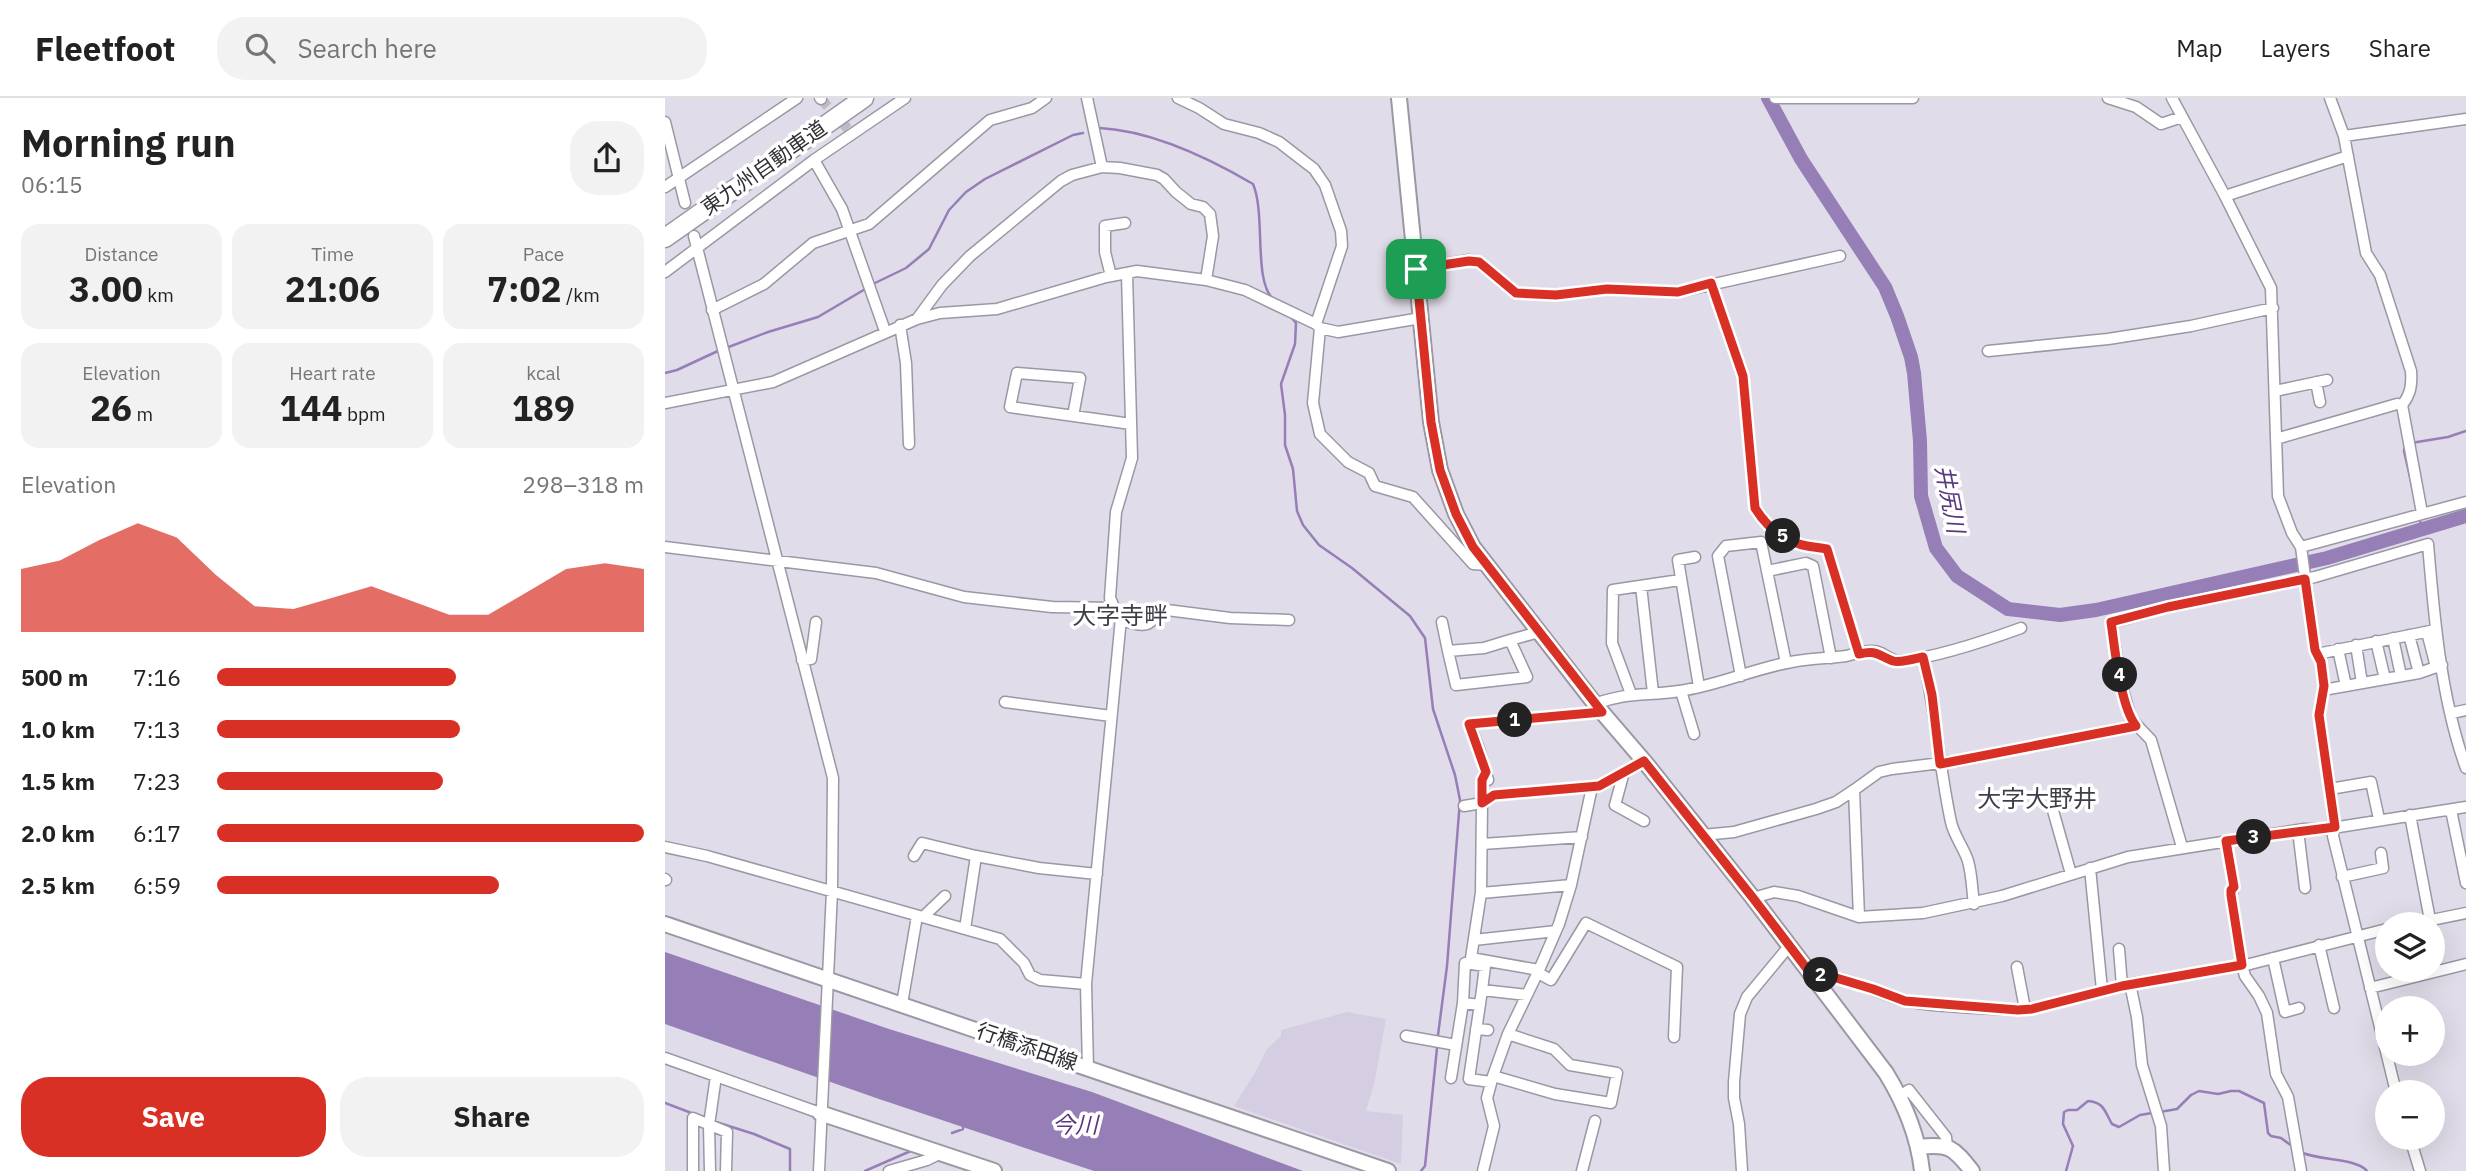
<!DOCTYPE html>
<meta charset="utf-8">
<style>
:root{--surface:#fff;--page:#f2f2f2;--text:#222;--muted:#767676;--line:#e0e0e0;--accent:#d93025}
body{margin:0;font-family:"IBM Plex Sans","Noto Sans JP",sans-serif;background:var(--page);color:var(--text);height:100vh;display:flex;flex-direction:column;font-size:26px;white-space:nowrap}
*{box-sizing:border-box;margin:0}
p{font-size:23px;color:var(--muted)}
.icon{flex:none;width:38px;height:38px;fill:none;stroke:currentColor;stroke-width:2;stroke-linecap:round;stroke-linejoin:round}
.map{position:relative;flex:1;overflow:hidden}
.drawer{display:flex;flex-direction:column;background:var(--surface);width:665px}
.drawer>*{flex:none}
.tools{position:absolute;left:1710px;top:814px;display:grid;gap:14px}
.tools a{display:grid;place-items:center;width:70px;height:70px;border-radius:50%;background:var(--surface);box-shadow:0 7px 28px #0002;font-size:35px}
.pin{position:absolute;display:grid;place-items:center;width:60px;height:60px;color:#fff;margin:-30px;border-radius:14px;box-shadow:0 4px 10px #0006}
.km{position:absolute;width:35px;height:35px;margin:-18px;border-radius:50%;background:#222;color:#fff;font-size:19px;line-height:35px;text-align:center}
.round{display:grid;place-items:center;flex:none;width:74px;height:74px;border-radius:28px;background:var(--page)}
.summary{display:flex;align-items:center;justify-content:space-between;height:119px;padding:0 21px}
h1{font-size:38px;font-weight:800;line-height:52px}
.figures{display:grid;grid-template-columns:repeat(3,1fr);gap:10px;height:119px;padding:7px 21px}
.figures div{display:grid;align-content:center;border-radius:18px;background:var(--page);text-align:center}
.figures b{font-size:35px;font-weight:800}
.figures small{font-size:19px;font-weight:400}
.figures p{font-size:19px}
.chart{height:196px;padding:14px 21px}
.chart p{display:flex;justify-content:space-between}
.chart svg{width:100%;height:126px;margin-top:7px;fill:var(--accent);opacity:.7}
.cta{display:flex;gap:14px;margin-top:auto;padding:14px 21px}
.cta a{flex:1;height:80px;border-radius:28px;background:var(--accent);color:#fff;font-size:28px;font-weight:800;line-height:80px;text-align:center}
.cta a+a{background:var(--page);color:var(--text)}
ul{padding:0 21px;list-style:none;font-size:23px}
li{display:grid;grid-template-columns:112px 84px 1fr;align-items:center;height:52px}
li i{height:18px;border-radius:9px;background:var(--accent)}
header{display:flex;align-items:center;gap:42px;box-sizing:border-box;height:98px;padding:0 35px;background:var(--surface);border-bottom:2px solid var(--line)}
header strong{font-size:33px}
nav{display:flex;gap:38px;margin-inline-start:auto;font-size:24px}
.search{width:490px;height:63px;background:var(--page);display:flex;align-items:center;gap:18px;box-sizing:border-box;padding:0 24px;border-radius:28px;color:var(--muted);font-size:26px}
main{display:flex;flex:1;min-height:0}
.map>svg:first-child{display:block}
.built{fill:#d5cde1}
.water{fill:#967eb7}
.lines{fill:none;stroke-linecap:round;stroke-linejoin:round}
.stream{stroke:#967eb7;stroke-width:2.5}
.river{stroke:#967eb7;stroke-width:14}
.street-tunnel{stroke:#beb9c5;stroke-width:10;stroke-dasharray:10 5;stroke-linecap:butt}
.street-casing{stroke:#9b97a3;stroke-width:13}
.secondary-casing{stroke:#9b97a3;stroke-width:18}
.primary-casing{stroke:#9b97a3;stroke-width:18}
.highway-casing{stroke:#9b97a3;stroke-width:21}
.street{stroke:#fff;stroke-width:10}
.secondary{stroke:#fff;stroke-width:14}
.primary{stroke:#fff;stroke-width:14}
.highway{stroke:#fff;stroke-width:18}
.route-casing{stroke:#fff;stroke-width:14}
.route{stroke:#d93025;stroke-width:9}
.labels{text-anchor:middle;stroke-width:7;stroke-linejoin:round;paint-order:stroke}
.street-label{font-size:21px;fill:#312f34;stroke:#fff}
.water-label{font-size:23px;font-style:italic;fill:#5a387f;stroke:#fff}
.quarter-label{font-size:24px;fill:#423e49;stroke:#fff}
</style>
<header>
<strong>Fleetfoot</strong>
<div class="search"><svg class="icon" aria-label="search" viewBox="0 0 24 24"><circle cx="10" cy="10" r="6"/><path d="M15 15l6 6"/></svg>Search here</div>
<nav><a>Map</a><a>Layers</a><a>Share</a></nav>
</header>
<main>
<section class="drawer">
<div class="summary"><div><h1>Morning run</h1><p>06:15</p></div><a class="round"><svg class="icon" aria-label="share" viewBox="0 0 24 24"><path d="M12 15V3M7 8l5-5 5 5M5 13v7h14v-7"/></svg></a></div>
<div class="figures">
<div><p>Distance</p><b>3.00<small> km</small></b></div>
<div><p>Time</p><b>21:06</b></div>
<div><p>Pace</p><b>7:02<small> /km</small></b></div>
</div>
<div class="figures">
<div><p>Elevation</p><b>26<small> m</small></b></div>
<div><p>Heart rate</p><b>144<small> bpm</small></b></div>
<div><p>kcal</p><b>189</b></div>
</div>
<div class="chart"><p><span>Elevation</span>298–318 m</p>
<svg viewBox="0 0 160 44" preserveAspectRatio="none"><path d="M0 44V22L10 19L20 12L30 6L40 11L50 24L60 35L70 36L80 32L90 28L100 33L110 38L120 38L130 30L140 22L150 20L160 22V44z"/></svg>
</div>
<ul>
<li><b>500 m</b>7:16<i style="width:56%"></i></li>
<li><b>1.0 km</b>7:13<i style="width:57%"></i></li>
<li><b>1.5 km</b>7:23<i style="width:53%"></i></li>
<li><b>2.0 km</b>6:17<i style="width:100%"></i></li>
<li><b>2.5 km</b>6:59<i style="width:66%"></i></li>
</ul>
<div class="cta"><a>Save</a><a>Share</a></div>
</section>
<div class="map">
<svg width="1801" height="1073" viewBox="0 0 1801 1073">
<rect width="100%" height="100%" fill="#e1dce9"/>
<!-- built -->
<path class="built" d="M682 914 721 921 710 982 701 1013 738 1017 736 1066 569 1008 591 973 602 951 616 938V932Z"/>
<!-- water -->
<path class="water" d="M0 854 224 931 427 994 638 1073H429L214 1001 0 926Z"/>
<g class="lines">
<!-- stream -->
<path class="stream" d="M435 30C488 33 542 59 588 86 601 116 588 182 608 201
M208 186 241 170 264 151 284 112 301 94 320 81 408 37 418 35
M625 218 631 225 630 246 616 286 620 317V347L628 371 632 413 638 427 654 447 687 470 745 518 760 540 768 611 790 677 795 702 782 868 773 937
M61 250 103 234 153 219 202 190
M0 275 12 272 55 252
M1746 345 1783 339 1801 333
M1740 347 1739 353 1757 431
M0 1005 29 1016
M1495 1014 1512 1011 1526 997 1534 993 1553 996 1566 993H1574L1599 1005 1603 1035 1606 1038 1616 1040 1627 1048
M48 1023 89 1036 125 1051V1073
M287 1035 298 1031V1028
M1635 1054C1655 1063 1691 1060 1702 1073
M200 1073 248 1052
M756 1073 760 1068 772 950
M1401 1073 1408 1048 1398 1026 1399 1014 1403 1012H1412L1423 1003C1439 1004 1440 1014 1447 1026L1454 1029 1475 1017 1487 1015"/>
<!-- river -->
<path class="river" d="M1103 0 1136 61 1220 189 1232 218 1246 259 1249 275 1255 343 1256 398 1271 450 1292 478 1343 511 1395 517 1431 512 1662 460 1801 418"/>
<!-- street-tunnel -->
<path class="street-tunnel" d="M156 1 183 31"/>
<!-- street casing -->
<g class="street-casing">
<path id="street" d="M155 0 156 1
M422 0 437 69
M513 0 534 10 559 26 594 35 614 44 649 71 660 87 676 133 677 148 651 226
M1110 0H1248
M1443 0 1471 9 1496 26 1517 19
M1507 0 1560 98 1606 190 1613 398 1627 435 1636 449 1650 552 1656 564 1659 588 1654 617 1665 691 1669 728 1668 738 1731 994
M1665 0 1679 38 1701 155 1715 177 1746 273C1747 286 1746 296 1737 307L1757 415
M0 24 20 105
M1679 38 1801 21
M149 62 177 111 220 233
M0 89 132 0
M1560 98 1683 58
M29 138 168 680 167 793 154 1073
M751 171 804 162 814 164 851 195 891 197 942 191 1013 194 1175 158
M0 174 149 62 240 0
M462 176 467 360 451 414 445 500C448 506 451 516 456 520 462 525 478 529 484 525 489 522 491 516 494 511L565 520 624 522
M446 178 440 154V128L460 125
M1046 185 1078 278 1090 409C1100 426 1115 440 1134 446 1142 449 1153 449 1162 451L1194 556
M47 212 99 186 148 145 204 126 325 22 367 10 381 0
M252 221 277 187 305 158 396 83 407 77 437 69 455 70 492 77 499 81 511 94 526 106 538 109 545 116 548 138 541 182
M235 227 241 265 244 346
M655 230 648 305 655 336 683 364 704 375 710 388 748 399 808 466 822 467
M1323 253 1443 241 1526 228 1608 210
M1651 284 1655 304
M1610 293 1662 282
M0 305 108 284 252 221 275 215 332 211 441 179 472 173 541 182 580 192 651 226 655 230 673 234 756 220
M408 318 415 280 352 275 345 309 466 326
M1611 341 1732 306 1737 307
M0 449 211 475 299 499 387 509 449 510
M1636 449 1801 404
M1030 459 1013 462 1034 589
M1102 473 1141 465 1148 468 1166 560
M976 488 988 595
M777 524 783 553
M1762 534 1771 569
M1744 537 1754 575
M1728 540 1736 578
M845 542 819 550 783 553 791 587 862 579 845 542 874 534
M1711 543 1720 581
M1691 547 1697 585
M1673 551 1681 588
M1652 556 1770 532
M1258 559C1271 613 1274 669 1286 724 1289 738 1299 750 1303 763 1307 777 1307 792 1309 806
M137 562 146 561 151 524
M1076 578 1053 458 1061 448 1096 444 1121 565
M1658 592 1754 575 1777 567
M1016 593 1029 636
M966 596 947 545 948 492 1015 482
M340 604 446 618
M930 606C960 594 984 598 1014 593 1057 587 1096 567 1139 562 1153 560 1167 560 1181 558 1189 556 1200 552 1208 553 1219 553 1225 564 1237 563 1271 559 1323 542 1356 530
M1787 615 1801 612
M959 674 950 707 979 723
M823 682 814 651 804 626 937 614
M1665 691 1706 684 1714 721
M799 708 817 705V682L820 674
M1387 709 1406 776
M1786 712 1801 785
M1745 717 1765 822
M1633 732 1640 790
M1038 737 1069 734 1151 711 1171 704 1189 692
M1561 743 1569 789 1566 797 1577 867 1580 878 1594 898 1602 915 1611 976 1623 999 1636 1073
M817 746 917 739
M0 749 42 758 300 831 311 758 374 770 432 776
M1517 749 1486 642 1466 621 1456 585 1446 525 1503 509 1650 479 1763 446C1769 519 1776 601 1801 670
M249 758 257 745 311 758
M1425 770 1437 892
M1677 779 1718 770 1716 755
M0 781 1 782
M816 795 906 787
M1088 800 1109 794 1133 798 1194 819 1258 815 1337 798 1463 759 1639 731H1661L1801 709
M258 819 280 798
M1194 819 1189 692 1214 674 1227 671 1292 663 1471 628
M1747 826 1801 815
M300 831 335 841 359 865 365 877 375 882 421 886
M809 842 891 833
M1654 847 1669 910
M1454 851 1457 888
M1608 860 1620 914 1634 910
M1352 869 1360 911
M874 872 806 860 816 795 817 705 829 697 934 688 979 663
M873 875 886 882 921 825 1012 869 1009 939
M1149 880C1170 871 1217 898 1240 903 1273 910 1319 910 1353 912L1367 911 1465 886 1585 866 1722 831
M1465 886 1472 919 1477 967 1496 1028 1499 1073
M1705 890 1801 866
M237 906 252 818
M815 907 798 905 800 865 820 868 817 892
M811 931 823 932
M741 938 791 947
M0 960 155 1015
M423 970 421 886 456 520
M828 978 890 996 946 1005 952 975 905 967 889 951 843 936
M786 980 798 905
M826 984 804 981 817 892 862 897
M1235 998 1244 992 1281 1039 1282 1049
M1745 1040 1755 1073
M28 1073V1020L62 1034 61 1073
M45 1073 44 1027 51 978
M224 1073 262 1062 276 1055
M818 1073 829 1028 822 1000 828 978 843 936 874 872 894 826 906 787 927 689
M917 1073 930 1023
M1077 1073 1074 1026 1069 1000V984L1075 916 1082 899 1125 847"/>
</g>
<!-- secondary casing -->
<g class="secondary-casing">
<path id="secondary" d="M734 0 766 324 775 372 791 416 808 449 930 606 979 663 1088 800 1221 975C1240 1006 1253 1037 1257 1073
M155 1015 329 1073
M1254 1049C1284 1045 1289 1050 1307 1073"/>
</g>
<!-- primary casing -->
<g class="primary-casing">
<path id="primary" d="M0 826 723 1073"/>
</g>
<!-- highway casing -->
<g class="highway-casing">
<path id="highway" d="M0 140 199 0"/>
</g>
<!-- street -->
<use href="#street" class="street"/>
<!-- secondary -->
<use href="#secondary" class="secondary"/>
<!-- primary -->
<use href="#primary" class="primary"/>
<!-- highway -->
<use href="#highway" class="highway"/>
</g>
<g class="lines">
<!-- route casing -->
<g class="route-casing">
<path id="route" d="M804 163 814 164 851 195 891 197 942 191 1013 194 1046 185 1078 278 1090 410C1100 426 1115 440 1134 446 1142 449 1153 449 1162 451L1194 556C1213 552 1212 557 1228 563 1236 565 1249 561 1258 559L1267 597 1275 666 1471 628C1455 607 1450 551 1446 524L1503 509 1640 481 1650 552 1656 564 1659 588 1654 617 1670 729 1561 743 1569 789 1566 792V797L1577 867 1457 888 1367 911 1353 912 1240 903 1208 891 1158 876 1149 880 1088 800 979 663 934 688 829 697 817 705V682L821 674 804 626 937 614 808 449 791 416 775 372 766 324 751 171Z"/>
</g>
<!-- route -->
<use href="#route" class="route"/>
</g>
<g class="labels">
<!-- street labels -->
<g class="street-label">
<text transform="translate(99 70) rotate(-35)" y="7">東九州自動車道</text>
<text transform="translate(362 949) rotate(19)" y="7">行橋添田線</text>
</g>
<!-- water labels -->
<g class="water-label">
<text transform="translate(1285 401) rotate(79)" y="8">井尻川</text>
<text x="410" y="1035">今川</text>
</g>
<!-- quarter labels -->
<g class="quarter-label">
<text x="455" y="526">大字寺畔</text>
<text x="1372" y="709">大字大野井</text>
</g>
</g>
</svg>
<div class="tools">
<a><svg class="icon" aria-label="layers" viewBox="0 0 24 24"><path d="M12 4l9 5-9 5-9-5zM3 14l9 5 9-5"/></svg></a>
<a>+</a>
<a>−</a>
</div>
<div class="pin" style="left:751px;top:171px;background:#1e9e55"><svg class="icon" aria-label="arrive" viewBox="0 0 24 24"><path d="M6 21V4h12l-3 4 3 4H6"/></svg></div>
<b class="km" style="left:850px;top:622px">1</b>
<b class="km" style="left:1156px;top:877px">2</b>
<b class="km" style="left:1589px;top:739px">3</b>
<b class="km" style="left:1455px;top:577px">4</b>
<b class="km" style="left:1118px;top:438px">5</b>
</div>
</main>
